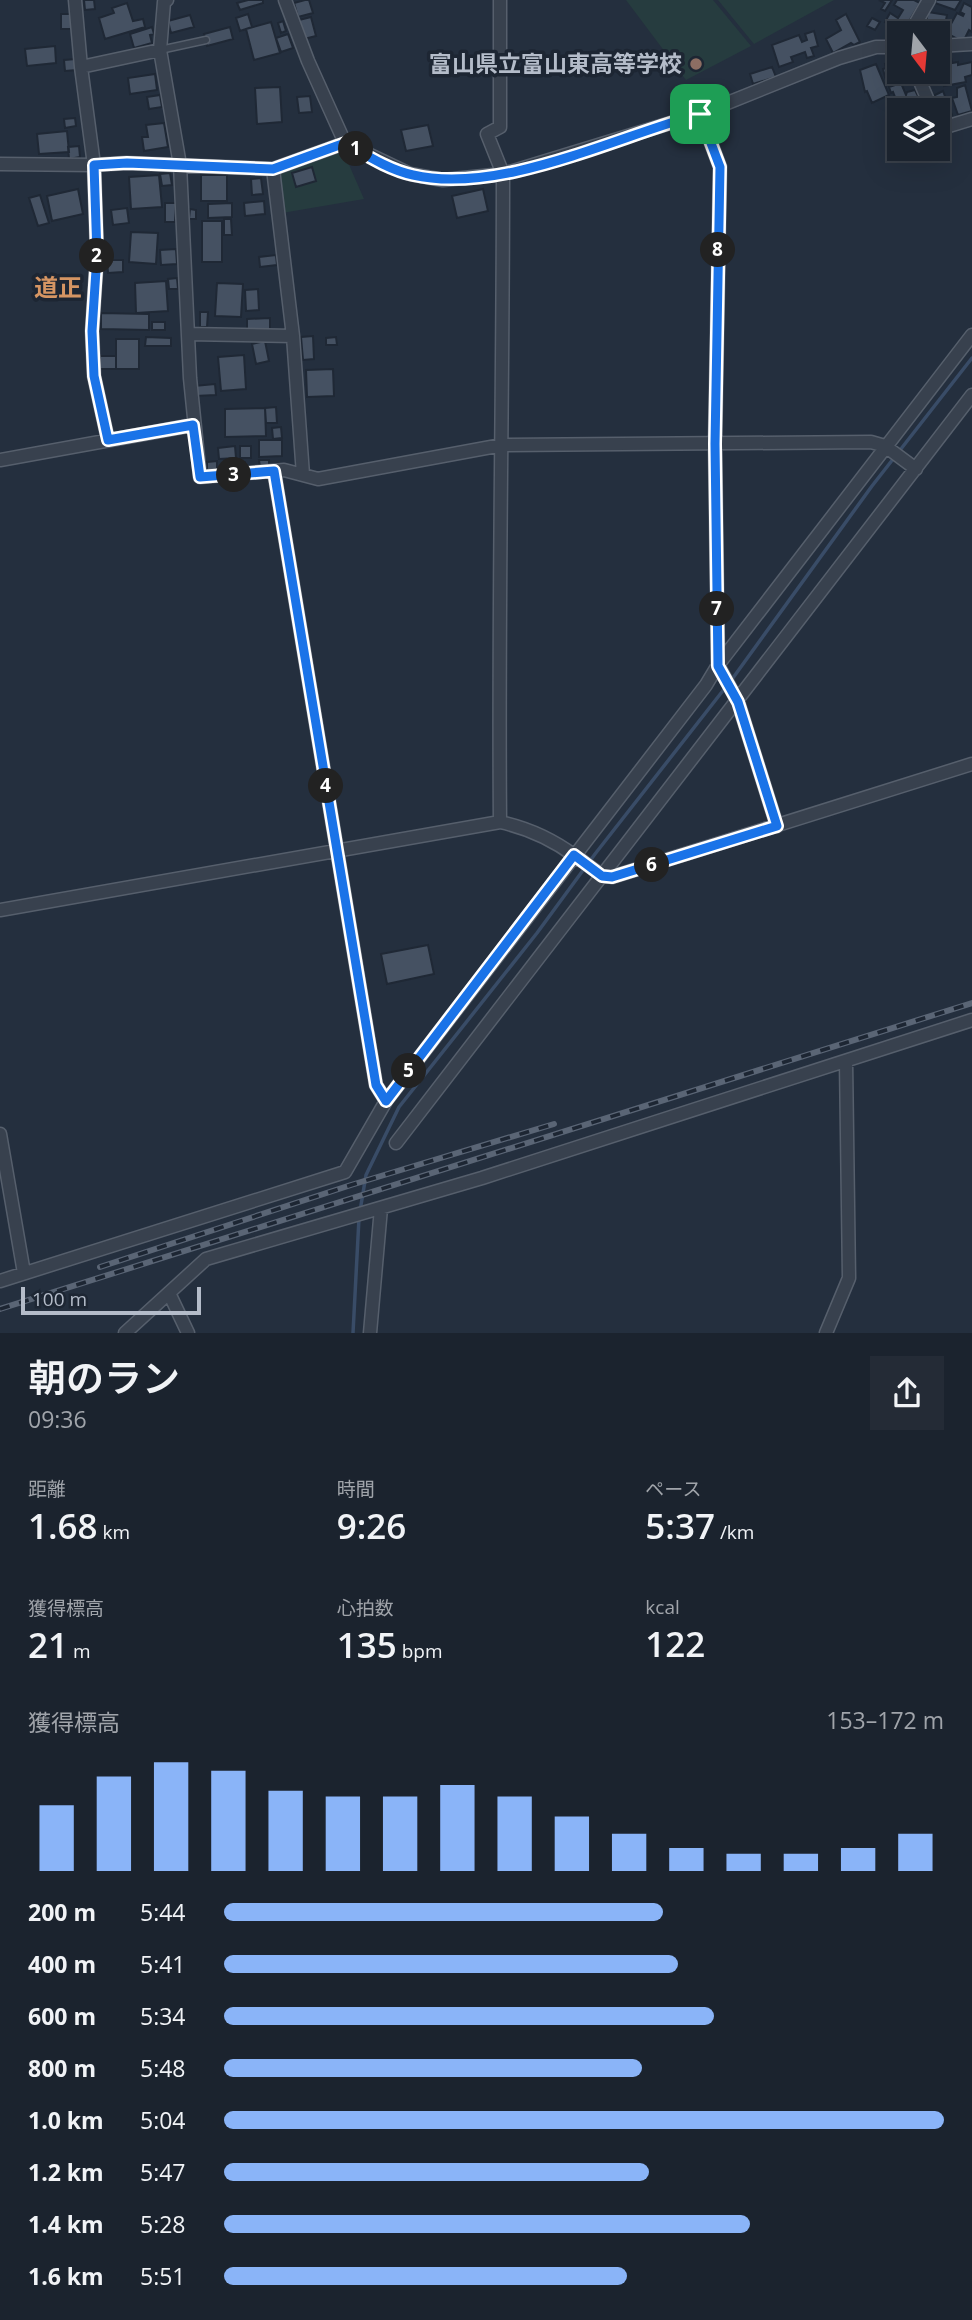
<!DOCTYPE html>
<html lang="ja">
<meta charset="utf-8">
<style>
:root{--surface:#1b232e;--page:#242b36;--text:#f1f3f6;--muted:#a0a4aa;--line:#39404a;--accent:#8ab4f8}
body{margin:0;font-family:"Open Sans","Noto Sans JP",sans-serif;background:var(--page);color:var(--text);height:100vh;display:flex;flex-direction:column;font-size:26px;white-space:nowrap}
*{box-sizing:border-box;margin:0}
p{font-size:23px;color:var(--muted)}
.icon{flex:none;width:38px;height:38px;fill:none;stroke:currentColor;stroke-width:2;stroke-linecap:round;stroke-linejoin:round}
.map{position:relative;height:1333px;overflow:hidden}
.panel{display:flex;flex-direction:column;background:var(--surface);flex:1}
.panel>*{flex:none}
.needle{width:46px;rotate:164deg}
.tools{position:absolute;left:887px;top:21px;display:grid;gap:14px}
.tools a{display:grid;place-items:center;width:63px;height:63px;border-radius:0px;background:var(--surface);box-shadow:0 7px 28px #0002,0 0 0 2px var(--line);font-size:35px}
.scale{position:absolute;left:21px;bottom:18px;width:180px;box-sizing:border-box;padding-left:7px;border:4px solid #b4bcc9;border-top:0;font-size:19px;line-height:24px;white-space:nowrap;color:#b4bcc9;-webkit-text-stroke:5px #1d2633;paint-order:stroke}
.pin{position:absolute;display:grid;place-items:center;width:60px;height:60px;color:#fff;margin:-30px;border-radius:14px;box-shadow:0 4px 10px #0006}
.km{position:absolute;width:35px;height:35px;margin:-18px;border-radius:50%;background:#222;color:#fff;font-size:19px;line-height:35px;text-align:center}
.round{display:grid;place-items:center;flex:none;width:74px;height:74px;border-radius:0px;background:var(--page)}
.summary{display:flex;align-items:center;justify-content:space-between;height:119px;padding:0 28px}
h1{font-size:38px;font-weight:600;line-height:52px}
.stats{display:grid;grid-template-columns:repeat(3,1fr);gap:10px;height:119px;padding:7px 28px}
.stats div{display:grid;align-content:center}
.stats b{font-size:35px;font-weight:600}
.stats small{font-size:19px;font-weight:400}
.stats p{font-size:19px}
.chart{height:196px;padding:14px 28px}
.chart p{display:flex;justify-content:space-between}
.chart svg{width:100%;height:126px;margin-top:7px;stroke:var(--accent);stroke-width:6}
ul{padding:0 28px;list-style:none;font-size:23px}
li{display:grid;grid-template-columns:112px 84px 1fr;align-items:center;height:52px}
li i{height:18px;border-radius:9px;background:var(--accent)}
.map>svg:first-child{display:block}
.green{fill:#263c3f}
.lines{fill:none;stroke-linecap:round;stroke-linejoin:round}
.stream{stroke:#394c67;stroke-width:3.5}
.building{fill:#455162;stroke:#1f2835;stroke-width:2}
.service-casing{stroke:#565f6c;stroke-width:9}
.minor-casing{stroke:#565f6c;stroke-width:15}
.service{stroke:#38414e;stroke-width:6}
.minor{stroke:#38414e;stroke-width:12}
.rail-casing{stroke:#5a6575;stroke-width:6}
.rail{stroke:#1d2633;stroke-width:3.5;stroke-dasharray:10;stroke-linecap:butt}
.route-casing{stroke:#fff;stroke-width:14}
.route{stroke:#1a73e8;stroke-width:9}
.education-dot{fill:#8d6e63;stroke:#1d2633;stroke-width:2.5}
.labels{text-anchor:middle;stroke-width:7;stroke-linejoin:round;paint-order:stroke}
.poi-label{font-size:23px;font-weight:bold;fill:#b4bcc9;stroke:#1d2633;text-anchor:end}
.neighbourhood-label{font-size:24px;font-weight:bold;fill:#d59563;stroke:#1d2633}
</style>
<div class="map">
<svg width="972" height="1333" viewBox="0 0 972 1333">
<rect width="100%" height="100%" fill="#242f3e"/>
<!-- green -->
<path class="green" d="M626 0H713L751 46 686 80Z
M718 0H834L754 44Z
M337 151H343L364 199 282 213 278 173Z"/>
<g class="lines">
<!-- stream -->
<path class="stream" d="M730 682 872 486 972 358
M360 1211 366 1175 399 1107 537 933 595 854 725 688
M353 1333 359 1218"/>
</g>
<!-- building -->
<path class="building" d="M84 0H94L95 9 85 10Z
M248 0H263V3L240 10 237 3Z
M305 0H309L313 13 298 17 294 3Z
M879 0H892L885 11 881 9 885 3Z
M897 0H914L920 3 900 36 898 35 900 30 885 22 890 13 898 18 903 10 894 5Z
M936 0H961L955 10 935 3Z
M127 3 133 21 143 19 145 27 105 39 99 18 114 13 112 8Z
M964 3 972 7V32L969 30 963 42 946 33 957 13 963 16 964 14 960 12Z
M928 12 947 15 943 35 919 33V31L924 32Z
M61 14H73V29H61Z
M248 14 252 27 240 31 236 18Z
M846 14 860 42 854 45 851 43 833 53 826 39 841 30 836 20Z
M190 15 194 27 171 33 168 21Z
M311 17 316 36 304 39 299 20Z
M872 18 880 22 875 30 867 26Z
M283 21 286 31 281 33 278 23Z
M271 22 280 53 254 60 246 29Z
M152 27 154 34 150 35 152 43 134 48 130 34Z
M230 27 233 39 207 46 204 34Z
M814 31 818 46 811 48 814 56 807 58 805 52 791 57 793 62 779 67 772 45 799 35 802 42 807 40 805 34Z
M288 34 293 48 281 52 276 38Z
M55 46 56 63 27 66 25 49Z
M938 54 944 59 951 58 952 63 958 62V65L972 62V75L965 77 966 82 944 86 940 69H938Z
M76 59 77 70 65 71 64 60Z
M899 59 900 72H909L911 77 904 79 902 75 896 77 898 83 893 84 891 78 886 81 883 69 886 68 885 64Z
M876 64 889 95 872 103 867 91 865 92 860 70Z
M772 67 776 77 753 84 750 74Z
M938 71 942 81 926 87 921 73Z
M155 74 157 90 130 94 128 78Z
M901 83 906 95 907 92 915 90 923 106 910 110H900L893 92 891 93 889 87Z
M965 85 972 111 958 115 952 98 957 97V88Z
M280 87 282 122 257 124 255 88Z
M943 91 952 115 949 116 951 118 944 121 940 119 931 97Z
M160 95 162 107 149 109 147 97Z
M310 96 312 112 299 113 297 97Z
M75 118 76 126 65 128 64 119Z
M164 123 168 147 144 151 142 137H148L146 125Z
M428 125 433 146 406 151 401 130Z
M67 131 69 152 39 154 37 134Z
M79 146 80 157 69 159 68 147Z
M312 167 316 181 296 187 292 173Z
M170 173 172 185 162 186 160 174Z
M159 175 162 207 131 209 129 177Z
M201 175H227V201H201Z
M261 178 263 194 252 195 251 179Z
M78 189 83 214 52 221 47 196Z
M483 189 488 211 457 218 452 196Z
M40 195 49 223 38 226 29 198Z
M264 201 265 214 245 216 244 203Z
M165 203H176L175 222H165Z
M232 203V217L208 218V204Z
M127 208 129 223 113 225 111 210Z
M190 209 196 210V219H189Z
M224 219H231L232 235H224Z
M202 221H222V262H202Z
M131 232 158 233 156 264 129 262Z
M176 249 177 264 161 265 160 250Z
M276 255 277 265 260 267 259 257Z
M107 260H123V272L108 273Z
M177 278 178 289H169L168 279Z
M166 281 168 311 136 313 135 283Z
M217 283 243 284 241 317 215 316Z
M258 289 259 310 246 311 245 290Z
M200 312H208L207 327H200Z
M101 313 149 314V330L101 329Z
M270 318V329L247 330V319Z
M152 322H165V330H152Z
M313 336 314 359 303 360 301 337Z
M146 337 171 338V346H145Z
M336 337 337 345H326V338Z
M116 339H139V369H116Z
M265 341 269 361 256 364 252 344Z
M244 355 246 389 221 391 218 357Z
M100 356H116V369H100Z
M333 369 334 396 307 397 306 370Z
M215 384 216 395 195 396 194 386Z
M276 407 277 423H266L265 408Z
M265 408 266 436 225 437V409Z
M281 427 282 438 273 439 272 428Z
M259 440H282V456L259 457Z
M235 446 236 458 219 459 218 448Z
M240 446H251V458H240Z
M259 460H269V467L260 468Z
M217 461V471H207V462Z
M235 462H245V469H235Z
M428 945 434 974 387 984 381 954Z"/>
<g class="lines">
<!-- service casing -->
<g class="service-casing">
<path id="service" d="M160 50 206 40"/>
</g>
<!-- minor casing -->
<g class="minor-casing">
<path id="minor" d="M75 0 81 67 94 165 97 255 92 331 94 376 108 440
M285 0 308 61 345 143 410 174 443 180 503 174 700 114 839 58 876 47H900
M500 0V127L487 134 503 174C503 390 498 606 500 822
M910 33 929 0
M938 46 972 44
M160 50 164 2 167 0
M81 67 160 50 180 165 190 378 200 477 284 470 318 479 502 445 871 442 885 446 916 469
M916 72 932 110
M700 114 720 167 715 444 718 665 738 702 777 826
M938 125 939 129 972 119
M0 164 94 165 126 163 273 169 345 143
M188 334 293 336 273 169
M293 336 303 475
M0 460 193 425
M0 910 500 822C528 828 552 839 575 856 588 864 597 875 612 877L972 764
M386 1101 706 685 718 665 972 335
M0 1134 24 1273
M396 1143 972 395
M0 1281 345 1172 386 1101 376 1085 274 471
M169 1293 188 1333
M125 1333 206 1259 482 1178 972 1020
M370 1333 381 1208
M826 1333 849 1278 846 1061"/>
</g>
<!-- service -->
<use href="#service" class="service"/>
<!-- minor -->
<use href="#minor" class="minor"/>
<!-- rail casing -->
<g class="rail-casing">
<path id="rail" d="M100 1267 351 1185 554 1124
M0 1309 972 1003"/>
</g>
<!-- rail -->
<use href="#rail" class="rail"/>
</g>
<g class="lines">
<!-- route casing -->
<g class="route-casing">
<path id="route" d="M700 114 720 167 715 444 718 666 738 702 777 826 612 877 602 876 574 855 386 1101 376 1085 274 471 200 477 193 425 108 440 94 376 92 331 97 255 94 165 127 163 273 169 345 143C366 155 389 170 413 175 500 195 615 137 700 114Z"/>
</g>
<!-- route -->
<use href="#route" class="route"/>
</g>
<!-- markers -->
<circle class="education-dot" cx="696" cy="64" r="7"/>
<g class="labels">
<!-- poi labels -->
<g class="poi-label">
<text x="682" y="72">富山県立富山東高等学校</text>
</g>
<!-- neighbourhood labels -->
<g class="neighbourhood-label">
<text x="58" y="296">道正</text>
</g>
</g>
</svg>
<div class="tools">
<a><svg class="needle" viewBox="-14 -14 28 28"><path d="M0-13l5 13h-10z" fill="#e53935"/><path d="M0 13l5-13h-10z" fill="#a0a4aa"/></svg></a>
<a><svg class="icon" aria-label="layers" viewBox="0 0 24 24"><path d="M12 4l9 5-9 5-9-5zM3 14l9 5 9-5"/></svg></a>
</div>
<div class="scale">100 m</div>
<div class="pin" style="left:700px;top:114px;background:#1e9e55"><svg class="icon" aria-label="arrive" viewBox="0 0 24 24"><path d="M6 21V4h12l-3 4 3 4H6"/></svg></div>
<b class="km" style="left:356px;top:149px">1</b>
<b class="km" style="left:97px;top:256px">2</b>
<b class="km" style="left:234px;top:475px">3</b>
<b class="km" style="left:326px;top:786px">4</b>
<b class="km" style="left:409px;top:1071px">5</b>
<b class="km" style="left:652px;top:865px">6</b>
<b class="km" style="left:717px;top:609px">7</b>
<b class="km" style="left:718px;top:250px">8</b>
</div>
<section class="panel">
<div class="summary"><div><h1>朝のラン</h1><p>09:36</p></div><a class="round"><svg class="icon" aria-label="share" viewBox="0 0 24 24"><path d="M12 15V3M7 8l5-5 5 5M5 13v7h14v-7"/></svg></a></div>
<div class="stats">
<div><p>距離</p><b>1.68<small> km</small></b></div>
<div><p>時間</p><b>9:26</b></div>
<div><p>ペース</p><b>5:37<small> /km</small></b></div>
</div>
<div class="stats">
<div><p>獲得標高</p><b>21<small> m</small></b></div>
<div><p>心拍数</p><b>135<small> bpm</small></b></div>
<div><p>kcal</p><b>122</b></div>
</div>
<div class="chart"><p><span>獲得標高</span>153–172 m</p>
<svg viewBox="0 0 160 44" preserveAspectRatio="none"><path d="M5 44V21M15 44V11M25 44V6M35 44V9M45 44V16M55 44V18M65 44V18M75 44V14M85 44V18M95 44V25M105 44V31M115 44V36M125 44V38M135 44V38M145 44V36M155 44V31"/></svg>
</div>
<ul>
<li><b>200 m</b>5:44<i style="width:61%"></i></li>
<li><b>400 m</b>5:41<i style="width:63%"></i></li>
<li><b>600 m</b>5:34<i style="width:68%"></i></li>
<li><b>800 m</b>5:48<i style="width:58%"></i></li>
<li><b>1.0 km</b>5:04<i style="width:100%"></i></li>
<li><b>1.2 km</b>5:47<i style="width:59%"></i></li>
<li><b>1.4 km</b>5:28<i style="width:73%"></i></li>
<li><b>1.6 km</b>5:51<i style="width:56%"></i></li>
</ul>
</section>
